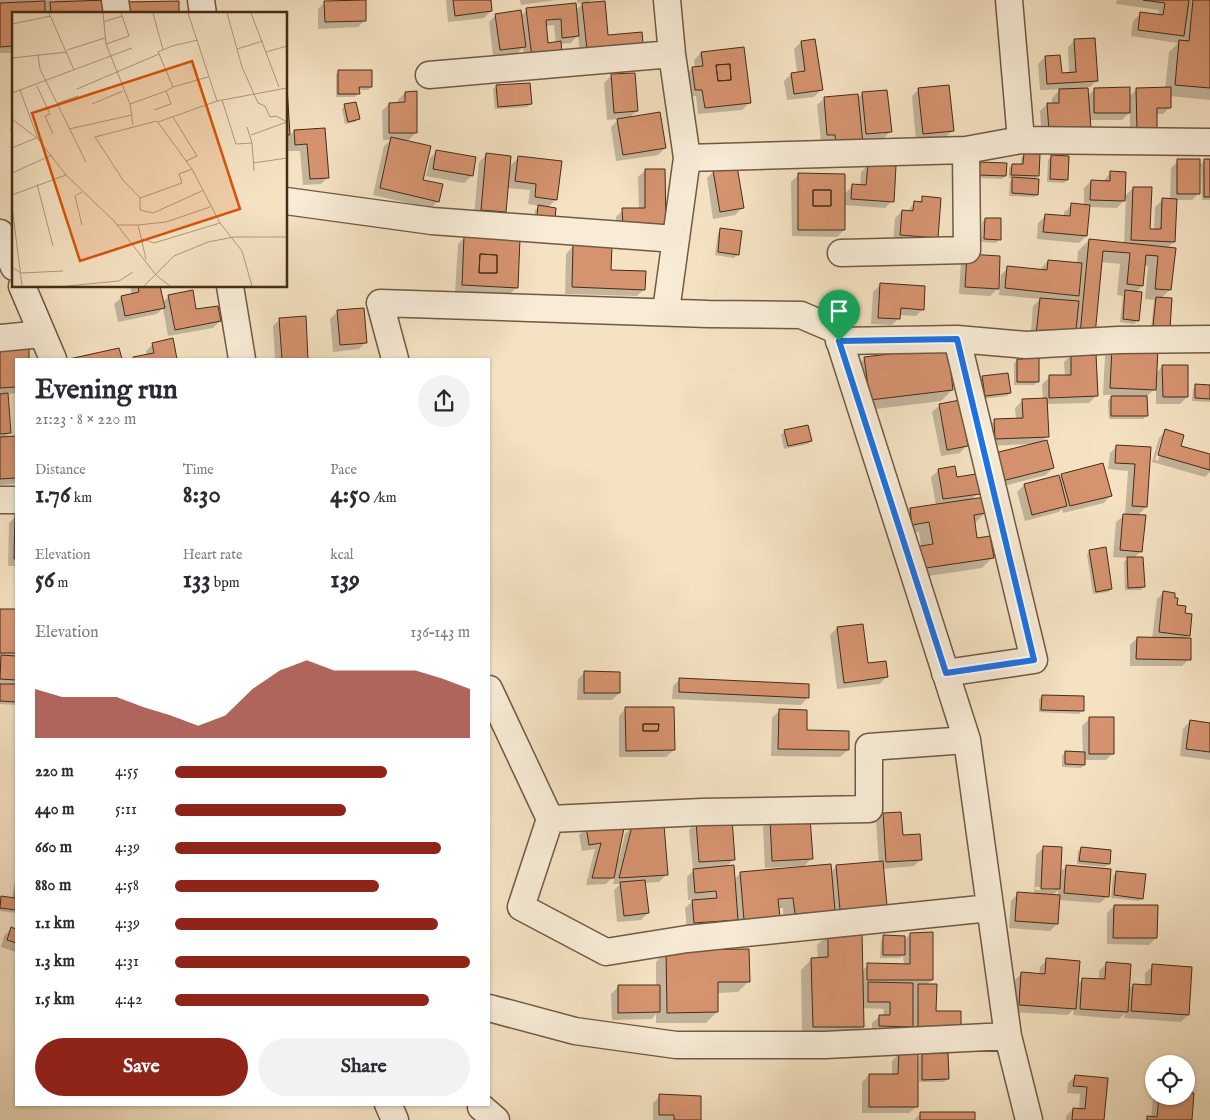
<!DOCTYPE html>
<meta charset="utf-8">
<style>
:root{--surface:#fff;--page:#f2f2f3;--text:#2b2b33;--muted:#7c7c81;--accent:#8f2418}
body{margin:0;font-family:"IM FELL English",serif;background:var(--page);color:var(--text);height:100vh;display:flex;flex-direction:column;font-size:19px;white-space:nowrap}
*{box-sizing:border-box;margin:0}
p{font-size:16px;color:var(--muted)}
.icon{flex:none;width:28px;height:28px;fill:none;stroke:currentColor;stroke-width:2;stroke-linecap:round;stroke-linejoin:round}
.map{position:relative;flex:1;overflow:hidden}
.side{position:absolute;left:15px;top:358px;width:475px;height:748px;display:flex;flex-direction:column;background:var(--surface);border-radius:0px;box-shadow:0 1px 4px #0004}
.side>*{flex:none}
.tools{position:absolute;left:1145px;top:1055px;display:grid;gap:10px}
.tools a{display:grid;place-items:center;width:50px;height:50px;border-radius:50%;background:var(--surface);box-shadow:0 1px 4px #0004;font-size:25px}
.pin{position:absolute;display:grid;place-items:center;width:42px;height:42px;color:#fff;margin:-51px -21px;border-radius:50% 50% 50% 0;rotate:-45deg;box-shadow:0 0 5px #0007}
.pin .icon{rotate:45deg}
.round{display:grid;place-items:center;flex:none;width:52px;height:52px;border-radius:26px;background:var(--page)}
.overview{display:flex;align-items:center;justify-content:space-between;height:85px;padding:0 20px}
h1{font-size:28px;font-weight:700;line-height:38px}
.figures{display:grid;grid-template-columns:repeat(3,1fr);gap:8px;height:85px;padding:5px 20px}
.figures div{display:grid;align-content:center}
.figures b{font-size:25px;font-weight:700}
.figures small{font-size:14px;font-weight:400}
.figures p{font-size:14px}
.chart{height:140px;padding:10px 20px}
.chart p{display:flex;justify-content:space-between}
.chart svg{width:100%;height:90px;margin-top:5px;fill:var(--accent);opacity:.7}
.cta{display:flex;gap:10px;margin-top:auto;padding:10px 20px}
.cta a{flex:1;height:58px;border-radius:30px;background:var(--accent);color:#fff;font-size:20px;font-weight:700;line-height:58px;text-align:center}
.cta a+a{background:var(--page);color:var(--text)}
ul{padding:0 20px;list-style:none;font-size:16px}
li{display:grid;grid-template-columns:80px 60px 1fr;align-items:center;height:38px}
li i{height:12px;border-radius:6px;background:var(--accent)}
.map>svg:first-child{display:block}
.shadow{fill:#0003;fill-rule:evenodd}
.building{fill:#d69370;stroke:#452c17;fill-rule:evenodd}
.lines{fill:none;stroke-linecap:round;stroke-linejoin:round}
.minor-casing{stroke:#715a42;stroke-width:29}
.minor{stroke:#f8ecd7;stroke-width:26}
.route-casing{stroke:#fff;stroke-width:10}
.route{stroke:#1a73e8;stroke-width:6}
.inset-road{fill:none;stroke:#ae997e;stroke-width:1}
.view{fill:#d8540d;fill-opacity:0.15;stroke:#d8540d;stroke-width:2.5}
.inset-edge{fill:none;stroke:#452c17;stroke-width:2.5}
</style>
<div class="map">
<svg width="1210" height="1120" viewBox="0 0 1210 1120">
<rect width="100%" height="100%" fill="#f4e2c2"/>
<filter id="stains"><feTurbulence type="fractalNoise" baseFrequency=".004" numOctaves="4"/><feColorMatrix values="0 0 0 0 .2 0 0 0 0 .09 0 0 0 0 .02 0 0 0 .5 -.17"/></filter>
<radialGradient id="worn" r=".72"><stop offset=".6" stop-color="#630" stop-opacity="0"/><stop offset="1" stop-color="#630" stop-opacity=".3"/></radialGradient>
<!-- shadow -->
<path class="shadow" d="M0 0H53L50 4 55 3 54 0H103L107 14H14V53H0Z
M446 0H489L491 11 484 18 448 22Z
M520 0H555L521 5Z
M577 0H598L589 1 590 3 604 2 581 65 578 35 571 43 560 44 525 65 523 48 517 53 493 56 489 22 496 15 521 16 527 10 575 11 585 2 578 3ZM554 25 556 43 547 44 545 26Z
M1117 0H1210V100L1170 96V107L1163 114H1156L1130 138V112L1122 120H1089L1042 138 1040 111 1047 104H1052V98L1061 89 1040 90 1038 64 1045 57 1061 74H1069L1068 47 1075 40 1097 80 1090 87H1087L1088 96 1095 89 1129 97 1137 89H1165L1169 52 1178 43 1131 36 1133 21 1140 14 1158 16 1159 10 1116 4Z
M325 2 365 20 358 27 318 29V9Z
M801 42 821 90 814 97 787 100 784 81 791 74 797 73 794 49Z
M701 53 750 102 742 110 698 114 696 96 688 97 685 75 692 68H695L694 60Z
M339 71 371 87 368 90H358V94L355 97H336V74Z
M611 76 637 111 629 118 665 148 658 155 616 161 611 127 619 119 607 120 604 83Z
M497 86 531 104 527 107 495 109 493 89Z
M919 89 952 131 945 138 916 141 912 96Z
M886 91 891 131 884 138 821 142 817 105 825 98 857 99 862 94Z
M286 93 289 137 294 131 324 129 328 177 321 184 303 185 300 151H288L286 136Z
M405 93 416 132 409 140H400L421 181 438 201 431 208 373 195 384 146 391 140H383L382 111 389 104H398V100Z
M345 105 359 119 355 122 345 124 342 109Z
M14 124V156L10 128Z
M437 151 472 176 464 183 426 176 430 158Z
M1024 154 1038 176 1034 180 1037 194 1034 197 1009 196 1010 182 1013 178H1009V168L1012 165 1021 166V158Z
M486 155 509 167 519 157 556 200 534 219 535 210 540 206 528 204 530 190 507 188 505 211 497 218 474 216 479 162Z
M1052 156 1067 180 1064 183 1047 182 1048 160Z
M1205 160H1210V200H1202L1201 167H1199V193L1192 200H1176L1174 242 1167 248 1170 290 1161 298 1168 327 1151 329 1154 300 1145 299 1148 266H1144L1142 286 1135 293 1138 320 1134 324 1120 322 1123 296 1117 295 1120 264 1101 262 1094 334 1030 342 1033 306 1040 299 999 295 1000 286 990 296 959 294 961 262 968 255 998 285 1000 286 1001 275 1008 268 1041 271V268L1048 261 1077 264 1078 251 1089 240 1124 244 1126 198 1117 208 1089 207 1086 236 1079 243 1037 239 1038 223 1046 216 1064 217V212L1072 205 1084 206V188L1091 181 1103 182 1110 173 1124 197 1133 188 1149 230H1154L1155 207 1162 200H1170L1171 168 1178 161 1199 166Z
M980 163 1005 176 1002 179 976 178 977 167Z
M868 165 892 201 885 208 844 205V230L837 237 792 236 791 182 798 175 844 194 853 186H860L861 172Z
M646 170 665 225 616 232V217L623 210 639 209 638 177Z
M714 171 742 208 735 215 713 219 707 178Z
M923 198 936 238 893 242 895 218 902 211 907 212 914 203H918Z
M985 219 999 239 996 243 981 242 982 222Z
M721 230 738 254 734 258 715 255 718 233Z
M465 237 517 287 510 294 455 292 458 244Z
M573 246 610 271 644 289 637 296 565 294 566 254Z
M880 285 923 309 916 316 899 315V318L892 325 871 324 873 292Z
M130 286H159L163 302 169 296 195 311 220 321 213 328 168 336 163 308 157 314 118 322 114 304 122 297 132 295Z
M337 312 366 342 359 349 333 352 330 319Z
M280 319 307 359H275L273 326Z
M153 344 176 359H133L147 356 146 351Z
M1112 348 1155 374 1163 366 1187 397 1180 404H1156V388L1146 397V416L1143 419H1109L1108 401 1113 395H1103L1105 355Z
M0 350 16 359V393L7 394 9 433 4 438H16V481L13 484 0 485Z
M1037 353 1038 381 1034 385H1014V363L1017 360H1020V357Z
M1071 355 1096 396 1089 403 1046 404 1048 436 1041 442 1053 468 1046 475 996 488 1031 445V444L989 446 988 427 995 420 1016 419 1015 408 1022 401 1043 399 1042 384 1050 377 1065 376 1064 362Z
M865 358 952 390 941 401 859 411 854 369Z
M983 377 1010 392 1007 396 982 399 979 381Z
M1196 385 1210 386V402L1192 401 1193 389Z
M940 405 967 445 960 453 941 456 932 412Z
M807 427 811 441 808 444 784 449 781 435 784 432Z
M1166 431 1180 446 1210 455V472L1205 477 1152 462 1159 438ZM1162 437H1164L1158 461 1155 460Z
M1117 446 1150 449 1146 507 1137 516 1141 551 1134 558 1144 587 1141 590H1125L1124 562 1128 558 1113 557 1116 522 1125 515 1128 471 1108 469 1110 453Z
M939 470 956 479 978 493 971 500 986 512 975 523 976 540 993 557 982 568 908 579 921 547 919 532 902 535 899 520 910 509 936 505 931 477Z
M1062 475 1111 495 1104 503 1063 513 1062 509 1059 512 1025 521 1017 492 1024 485 1059 478Z
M16 516V566H8L9 523Z
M1090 551 1111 589 1108 592 1093 594 1087 554Z
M1164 592 1184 614 1189 635 1185 639 1189 659 1182 666H1130V645L1137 638 1152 639 1157 599Z
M16 610V705L0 704V611Z
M837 628 867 665 887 676 880 684 837 689 830 635Z
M585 672 619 693 612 700H577L578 679Z
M680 679 808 697 801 705 672 699 673 686Z
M1042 696 1082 711 1079 714 1039 712V699Z
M626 708 674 750 666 757H619V716Z
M779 711 805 732 848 750 840 757 771 756 772 718Z
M1090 718 1113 753 1106 760H1084V765L1081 768 1062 767V756L1065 752 1083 753 1082 726Z
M1190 721 1210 724V760L1180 756 1183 729Z
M884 814 921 859 914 866 882 869 885 906 784 924 783 908H778V917L687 930 685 908 695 899 688 900 687 877 695 869H693L689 830 696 822 734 859 726 867 734 880 740 873 800 868V866L765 868 763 827 770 820 811 859 802 868 831 872 836 866 879 863 876 821Z
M632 827 666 875 659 882 644 883 648 913 641 920 617 922 614 890 620 884H613L615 875 606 884 586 885 595 849 582 851 579 835 586 828 619 859 625 834Z
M1043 848 1059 873 1067 866 1108 896 1100 903 1059 900 1057 924 1050 931 1009 928 1011 901 1018 893 1034 894 1036 855ZM1035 887 1054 888V890H1035ZM1058 890V896H1052Z
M1081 848 1109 864 1105 867 1077 864 1078 851Z
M1116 873 1142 898 1139 901 1111 898 1113 876Z
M16 882V913L0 911V899H12L14 885Z
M1114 906 1156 938 1149 945 1107 944V913Z
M11 929 16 930V952L1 947 4 936Z
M828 934 862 971 868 965H904L903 955 900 958H880L881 940 884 937 904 941 910 934 932 980 926 985 935 1012 911 1037V1027L905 1033H872V1023L880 1016H883L884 1009 863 1008V1026L852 1037 802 1038 801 970 812 959H818L817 945Z
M666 951 748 982 738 992 717 993V1012L706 1023H656V1014L652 1019 612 1020 611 994 618 987 656 986V962Z
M1047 960 1077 985 1083 979 1099 980V971L1106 964 1128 990 1133 985 1145 986V973L1153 966 1188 1015 1181 1022 1124 1018 1125 1013 1119 1019 1073 1015 1074 1009 1068 1015 1012 1012 1014 981 1021 974 1039 975 1040 967Z
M899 1053 917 1106 909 1113H862V1082L869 1075H892V1061Z
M922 1054 948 1079 944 1082H919V1057Z
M1075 1076 1106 1079 1102 1120H1066V1116L1073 1109 1079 1110 1080 1094 1067 1093 1068 1083Z
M660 1096 699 1120H653V1103Z
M1155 1096H1186L1190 1120H1145L1147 1118H1151L1153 1099Z
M921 1113 974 1120H914Z"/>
<!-- building -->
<path class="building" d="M108 0V14H51L50 2Z
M366 0V21L325 22 324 1Z
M453 0H491L492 11 455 16Z
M1143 0H1189L1184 36 1138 30 1140 12 1163 15 1165 3Z
M1193 0H1210V88L1175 85 1179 40 1189 41Z
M45 1V14H14V46L0 47V3Z
M179 1V14H126V2Z
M605 1 608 35 642 32 644 54 588 59 582 3Z
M576 3 579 36 562 38 561 19 546 20 548 43 561 41 562 56 532 58 526 8Z
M521 10 526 47 500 50 495 14Z
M1095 38 1098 81 1047 84 1045 56 1060 55 1062 73 1076 72 1074 39Z
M815 39 823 90 794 94 791 73 805 71 801 41Z
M744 47 751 103 705 108 702 90H695L692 67 703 66 701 52ZM730 64 731 80 718 81 716 65Z
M730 64 731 80 718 81 716 65Z
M286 70 290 135H286Z
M338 70H372V87H359L360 94H338Z
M635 73 638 111 614 113 611 74Z
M530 83 532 104 498 107 496 85Z
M949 85 954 131 923 134 918 88Z
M1130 87V113H1094V88Z
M1171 87V108H1157V131H1137L1136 88Z
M1088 88 1091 129 1049 132 1047 103H1059V89Z
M887 90 892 132 866 134 862 92Z
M417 91V133H389V103L405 102V92Z
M858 94 863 144 836 146 835 135H827L824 97Z
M356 102 360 119 348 122 344 104Z
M660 112 666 148 623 155 617 119Z
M325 128 329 178 310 179 307 144 295 145 294 130Z
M391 137 431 146 423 180 443 184 439 202 380 188Z
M436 150 476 157 473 176 433 169Z
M486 153 511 156 506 212 481 210Z
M1024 153 1040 154 1039 176 1011 175 1012 164H1023Z
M1051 155 1069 156 1068 180 1050 179Z
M518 156 562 161 557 200 535 197 536 184 515 181Z
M1177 159H1200V194H1177Z
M1204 159H1210V197H1204Z
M980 162 1007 163 1006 176 979 175Z
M868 164 896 166 894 202 851 199 852 184 866 185Z
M737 166 744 208 720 212 713 170Z
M645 169H665L666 226H623L622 208H645Z
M1110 171 1126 172 1125 201 1090 200 1091 180 1110 181Z
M798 173 845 174V230H798ZM813 190H831V206H813Z
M1012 177 1039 179 1038 195 1012 193Z
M1133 187H1152L1150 229H1161L1162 198 1177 199 1175 242 1131 240Z
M813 190H831V206H813Z
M922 196 941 198 938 238 900 235 902 210 913 211 914 201 922 202Z
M1071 203 1090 205 1087 236 1043 232 1045 214 1070 216Z
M538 205 556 208 555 219 537 216Z
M985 218H1001V240L984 239Z
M720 228 742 231 739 255 718 252Z
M464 236 520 238 518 288 462 285ZM480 254 497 255V273H479Z
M1089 239 1176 248 1171 290 1155 289 1158 256 1146 255 1143 286 1127 284 1130 253 1103 251 1095 335 1080 334Z
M573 245 612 246 611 270 646 271 645 290 572 287Z
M480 254 497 255V273H479Z
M967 254 1000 256 999 289 965 287Z
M1048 260 1082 263 1079 296 1005 288 1007 266 1047 270Z
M880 283 925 286 924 310 901 308 900 319 878 318Z
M138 286H160L165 308 125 316 121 296 139 292Z
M193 290 196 309 218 306 221 321 175 330 168 295Z
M1125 290 1142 292 1139 321 1123 319Z
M1156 297 1172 298 1170 328 1153 326Z
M1040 298 1079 301 1075 339 1036 335Z
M364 308 367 343 340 345 337 310Z
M306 316 308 359H282L279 318Z
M173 338 177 359H133V357L154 353 152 343Z
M29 347V359H16V387L0 388V349Z
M948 347 953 390 870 400 864 357Z
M1112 347 1158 348 1156 390 1110 388Z
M119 348 122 359H69Z
M1023 352H1039V382H1017V359H1023Z
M1071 354H1096L1098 396 1049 398V375H1071Z
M1162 365H1188V397H1163Z
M1008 373 1011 393 985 396 982 376Z
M1195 384 1210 385V399L1195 398Z
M8 393 11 433 0 434V394Z
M1111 396H1147L1148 416H1111Z
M1047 398 1049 437 995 439 994 419 1023 418 1022 399Z
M960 400 968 446 947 450 939 404Z
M808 425 812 441 788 446 784 430Z
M1165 429 1184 435 1181 446 1210 454V470L1158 455Z
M16 436V478L0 479V437Z
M1047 440 1054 468 1002 481 995 453Z
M1116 445 1151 447 1147 507 1132 506 1135 464 1115 463Z
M1103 463 1112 496 1070 506 1061 474Z
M955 466 957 477 976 474 980 494 943 499 938 469Z
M1059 475 1067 506 1032 515 1024 484Z
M985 497 987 513 974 515 977 538 990 536 994 558 919 569 915 547 933 544 929 522 912 525 910 508Z
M1123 514 1146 515 1142 552 1120 550Z
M15 515H16V559H14Z
M1106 547 1112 589 1096 592 1089 550Z
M1127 557H1143L1145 587 1128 588Z
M1163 591 1175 593V598H1178L1177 605 1186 606 1185 613 1192 614 1190 636 1159 632Z
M0 609H16V653H0Z
M863 624 868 663 886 661 888 677 844 683 837 627Z
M1137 637 1191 638V660L1136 659Z
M1 655 16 656V680L0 679Z
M584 671 620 672V693H584Z
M679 678 809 684V698L679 692Z
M0 684H16V702L0 701Z
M1042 695 1084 696V711L1041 710Z
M625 707H674L675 750 626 751ZM643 724H659L658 731H643Z
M779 709 807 710V730L849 731V750L778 749Z
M1089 717H1114V754H1089Z
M1190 720 1210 723V752L1186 749Z
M643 724H659L658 731H643Z
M1065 751 1085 752V765L1065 764Z
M901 812 903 835 920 834 922 860 886 862 883 813Z
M810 817 813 859 772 861 770 819Z
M732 819 735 860 699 862 696 821Z
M625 823 614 878H592L601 843 589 845 586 827Z
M664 825 668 875 619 878 632 826Z
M1043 846 1062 847 1060 889H1041Z
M1081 847 1111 850 1110 864 1079 861Z
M883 861 887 906 840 910 836 865Z
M831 864 835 911 795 914 793 898 778 899 780 917 744 920 740 872Z
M734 865 738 920 694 923 692 900 717 898 716 891 695 893 693 869Z
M1066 865 1111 869 1109 897 1064 893Z
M1116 871 1146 874 1143 899 1114 895Z
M645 880 649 913 624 916 620 882Z
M16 881V910L0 908 1 896 15 898Z
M1017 892 1060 895 1058 924 1015 921Z
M1114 905H1158L1157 938H1113Z
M11 927 16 929V943L7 940Z
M862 932 864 1027H813L811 958 828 957V933Z
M933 932V980H867V963L910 964V933Z
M883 935 905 936V955H883Z
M749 949 750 982H718V1012L667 1013 666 950Z
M1046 958 1080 961 1076 1009 1019 1005 1021 972 1045 974Z
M1106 962 1131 964 1128 1012 1080 1009 1082 978 1105 979Z
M1152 964 1192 967 1189 1015 1131 1011 1133 984 1151 985Z
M868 982 913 983V1027L879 1026V1015H890V1002H868Z
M918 984H937L936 1011H961V1031H918Z
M618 985H660V1012L618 1013Z
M899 1052H918V1107H869V1074H898Z
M922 1053H948L949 1079 922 1080Z
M1075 1075 1108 1078 1104 1120H1072L1073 1108 1085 1109 1087 1087 1073 1086Z
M1186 1093H1194L1192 1120H1147V1116L1157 1117 1159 1096H1186Z
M659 1094 701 1096V1120H674V1115H659Z
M920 1112H975V1120H920Z"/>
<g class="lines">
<!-- minor casing -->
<g class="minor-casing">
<path id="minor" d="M115 0 117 14
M201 0 203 14
M429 75 672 54
M1021 140 1210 142
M687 158 966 150
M286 201 432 221 676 239
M0 233 14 267
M841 253 967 250 966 150 1021 140 1009 0
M22 286 53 359
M230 286 242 359
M666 311 687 158 672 54 667 0
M0 338 42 334
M839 341 957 339 1026 345 1118 340 1210 339
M395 359 380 303 708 314 801 315 836 330 967 740 1008 1036 1029 1120
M0 500H16
M945 673 1034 660 957 339
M489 689 550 819 702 812 869 809V747L967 740
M550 819 521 907 606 952 687 939 990 908
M489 1008 575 1031 676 1045H825L1008 1036
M388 1104 395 1120
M481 1107 496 1120"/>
</g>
<!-- minor -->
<use href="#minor" class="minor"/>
</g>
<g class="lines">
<!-- route casing -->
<g class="route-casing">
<path id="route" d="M957 339 1034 660 946 673 839 341Z"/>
</g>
<!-- route -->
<use href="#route" class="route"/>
</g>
<!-- overview -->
<g transform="translate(12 12)">
<rect width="275" height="275" fill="#f4e2c2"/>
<path class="inset-road" d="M37 1 62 58M91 1 94 32 118 92 121 113M141 1 151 38M176 1 205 89 275 76M215 1 230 55 246 91 253 94 258 105 264 104 275 110M239 1 267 75M91 10 110 4 109 1M0 12 39 4M94 32 117 24 110 4M225 37 251 29M55 38 93 26M254 40 275 34M26 42 28 57 74 150M147 42 146 40 160 34 186 28M0 46 55 40M25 74 38 102 33 104 41 122M161 75 196 65M65 77 147 42 161 75 154 79 159 92 142 98M8 78 26 127M0 81 120 36M210 88 224 132 240 131 235 115M46 91 66 84M80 92 111 79M118 92 154 79M161 105 185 144 174 149M0 107 26 127 54 163 102 209 144 263 158 274M146 110 205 89M57 117 120 103M239 123 275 110M240 131 242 159M0 136 24 126M241 151 275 146M180 157 167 162 170 171 128 186 111 168 83 125 145 109 180 157 208 211 230 239 240 274M0 161 40 143M25 172 41 234M0 183 54 163M128 186V198L141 201 190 179M0 194 10 274M70 213 63 184 70 180M105 213H126L134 247M126 213 154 210 198 195M131 227 142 231 208 211M0 255 9 261 51 259M55 274 107 269 121 260M132 274 162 244 196 230 222 225H275"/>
<path class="view" d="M180 49 228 197 68 249 20 101Z"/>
<rect width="275" height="275" class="inset-edge"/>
</g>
<rect width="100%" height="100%" filter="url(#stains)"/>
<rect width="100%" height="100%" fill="url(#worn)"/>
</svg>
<div class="tools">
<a><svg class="icon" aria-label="locate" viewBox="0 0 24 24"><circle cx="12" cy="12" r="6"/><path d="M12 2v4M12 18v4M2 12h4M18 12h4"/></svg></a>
</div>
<div class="pin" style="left:839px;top:341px;background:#1e9e55"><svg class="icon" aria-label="arrive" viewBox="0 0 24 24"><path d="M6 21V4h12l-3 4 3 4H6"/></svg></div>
<section class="side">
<div class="overview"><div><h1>Evening run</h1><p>21:23 · 8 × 220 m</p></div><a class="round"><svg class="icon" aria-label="share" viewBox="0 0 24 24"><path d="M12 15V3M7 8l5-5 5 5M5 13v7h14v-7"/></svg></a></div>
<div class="figures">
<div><p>Distance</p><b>1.76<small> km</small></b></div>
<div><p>Time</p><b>8:30</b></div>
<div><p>Pace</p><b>4:50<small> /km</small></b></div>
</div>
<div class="figures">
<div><p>Elevation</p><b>56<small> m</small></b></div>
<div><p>Heart rate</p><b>133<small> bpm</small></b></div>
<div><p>kcal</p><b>139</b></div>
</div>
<div class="chart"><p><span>Elevation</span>136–143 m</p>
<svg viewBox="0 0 160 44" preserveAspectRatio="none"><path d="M0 44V20L10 24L20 24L30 24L40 29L50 33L60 38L70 33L80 20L90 11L100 6L110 11L120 11L130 11L140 11L150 15L160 20V44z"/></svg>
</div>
<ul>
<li><b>220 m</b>4:55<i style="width:72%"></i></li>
<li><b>440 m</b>5:11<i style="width:58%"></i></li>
<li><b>660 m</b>4:39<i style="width:90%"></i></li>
<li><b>880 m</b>4:58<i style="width:69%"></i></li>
<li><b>1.1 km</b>4:39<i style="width:89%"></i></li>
<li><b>1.3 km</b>4:31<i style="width:100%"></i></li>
<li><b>1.5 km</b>4:42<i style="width:86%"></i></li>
</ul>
<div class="cta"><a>Save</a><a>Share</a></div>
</section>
</div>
